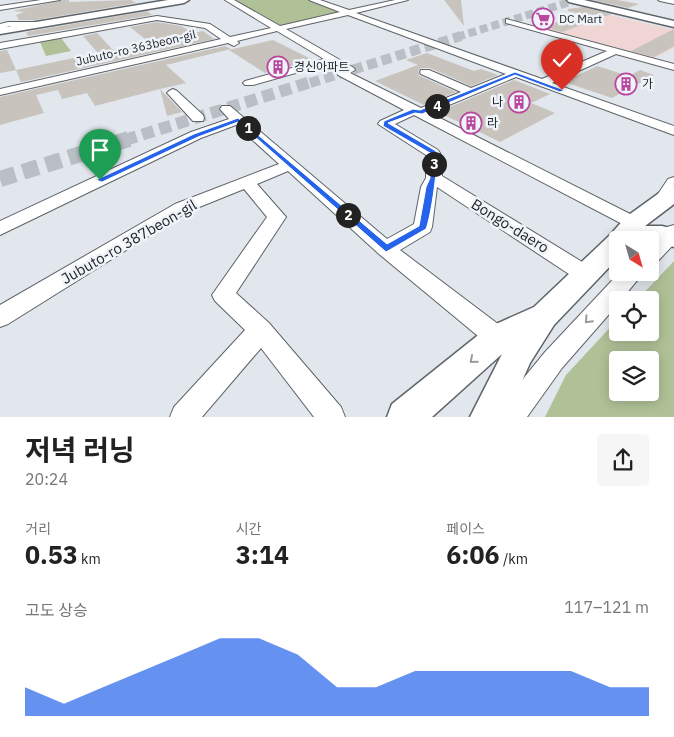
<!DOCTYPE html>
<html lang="ko">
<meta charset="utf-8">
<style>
:root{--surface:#fff;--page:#f6f6f6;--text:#222;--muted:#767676;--accent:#2563eb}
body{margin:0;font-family:"IBM Plex Sans","Noto Sans KR",sans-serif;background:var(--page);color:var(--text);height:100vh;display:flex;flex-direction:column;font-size:19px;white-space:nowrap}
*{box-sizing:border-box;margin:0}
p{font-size:16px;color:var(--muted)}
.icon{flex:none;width:28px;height:28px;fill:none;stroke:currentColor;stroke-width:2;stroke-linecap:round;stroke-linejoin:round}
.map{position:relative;height:417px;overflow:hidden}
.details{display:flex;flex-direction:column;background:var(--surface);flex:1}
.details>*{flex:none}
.needle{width:32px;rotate:143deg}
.fabs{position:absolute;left:609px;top:231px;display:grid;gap:10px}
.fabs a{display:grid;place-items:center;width:50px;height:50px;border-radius:5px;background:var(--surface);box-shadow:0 2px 12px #0003;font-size:25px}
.pin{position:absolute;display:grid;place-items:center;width:42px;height:42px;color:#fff;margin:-51px -21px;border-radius:50% 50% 50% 0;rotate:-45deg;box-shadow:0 0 5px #0007}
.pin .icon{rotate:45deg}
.km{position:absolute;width:25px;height:25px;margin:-12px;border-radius:50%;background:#222;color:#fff;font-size:14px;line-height:25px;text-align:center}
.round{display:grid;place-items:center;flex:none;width:52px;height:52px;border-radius:5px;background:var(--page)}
.overview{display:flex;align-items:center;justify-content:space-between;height:85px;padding:0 25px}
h1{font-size:28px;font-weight:700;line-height:38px}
.figures{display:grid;grid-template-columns:repeat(3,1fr);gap:8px;height:85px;padding:5px 25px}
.figures div{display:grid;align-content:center}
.figures b{font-size:25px;font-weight:700}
.figures small{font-size:14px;font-weight:400}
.figures p{font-size:14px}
.chart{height:140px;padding:10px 25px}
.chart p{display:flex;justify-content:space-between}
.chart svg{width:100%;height:90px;margin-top:5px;fill:var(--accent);opacity:.7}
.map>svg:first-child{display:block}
.commercial{fill:#f0d5d5}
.green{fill:#b0c197;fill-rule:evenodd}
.building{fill:#c8c3bd}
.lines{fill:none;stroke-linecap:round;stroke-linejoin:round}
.minor-tunnel-far3{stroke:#babfc5;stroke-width:8;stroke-dasharray:8 4;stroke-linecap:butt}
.minor-tunnel-far2{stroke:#babfc5;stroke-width:10;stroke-dasharray:10 5;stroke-linecap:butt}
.minor-tunnel-far1{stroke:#babfc5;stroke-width:12;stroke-dasharray:12 6;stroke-linecap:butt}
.minor-tunnel{stroke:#babfc5;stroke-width:16;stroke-dasharray:16 8;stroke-linecap:butt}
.minor-casing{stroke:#5e6368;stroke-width:2}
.major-casing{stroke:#5e6368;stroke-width:3}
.minor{fill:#fff;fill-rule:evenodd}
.major{fill:#fff;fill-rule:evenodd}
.oneway{stroke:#9a9b9c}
.route{fill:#2563eb;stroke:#fff}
.labels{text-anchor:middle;stroke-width:5;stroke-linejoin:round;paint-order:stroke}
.far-poi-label{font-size:12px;fill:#1f2123;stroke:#eef4fa;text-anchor:start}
.far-street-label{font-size:12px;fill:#1f2123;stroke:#eef4fa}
.street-label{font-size:15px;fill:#1f2123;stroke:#eef4fa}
</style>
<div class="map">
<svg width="674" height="417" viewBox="0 0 674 417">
<rect width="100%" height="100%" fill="#e1e7ed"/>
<!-- commercial -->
<path class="commercial" d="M589 10 674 30V48L652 59 538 28Z"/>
<!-- green -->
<path class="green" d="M235 0H307L341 13 281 26 275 25Z
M61 38 71 51 46 56 40 42Z
M674 261V417H545L566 375 617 320 618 332H650V300H637ZM618 360H650V392H618Z"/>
<!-- building -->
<path class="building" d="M62 0H69V2L131 0 136 3 36 20H19L16 15 24 12 13 11Z
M444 0H461L464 26Z
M592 0H617L639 4 628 8Z
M583 7 612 14 600 18 592 16 593 21 562 32 543 27 581 14 568 11V9Z
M147 11 152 15 28 36 26 32Z
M157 22 181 26 193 33 203 31 214 39 21 82 16 70 98 53 83 36 97 33 113 50 149 42 130 27Z
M674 29V46L654 57 631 51Z
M273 40 313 60 265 73 229 50Z
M225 46 231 49 166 65 186 83 160 89 182 112 167 116 160 89 95 106 87 93 62 99 58 90 36 95 44 113 0 125V97Z
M7 50 16 70 0 73V51Z
M427 53 474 71 481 69 498 75 471 86 430 68H421L418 71 420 76 456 92 424 105 375 81 418 65 406 60Z
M597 66 629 76 640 70 654 75 612 98 564 82Z
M514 80 550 94 531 103 555 113 500 142 438 112Z"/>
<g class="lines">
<!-- minor-tunnel-far3 -->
<path class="minor-tunnel-far3" d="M457 37 576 0"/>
<!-- minor-tunnel-far2 -->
<path class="minor-tunnel-far2" d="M310 83 461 36"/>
<!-- minor-tunnel-far1 -->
<path class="minor-tunnel-far1" d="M125 140 314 81"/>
<!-- minor-tunnel -->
<path class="minor-tunnel" d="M0 179 129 139"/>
<!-- minor casing -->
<g class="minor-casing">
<path id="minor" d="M41 0H60L0 10V6Z
M225 0H234L280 26 340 12 309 0H320L349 10 395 0H408L356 13 542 79 607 51 506 23V19L674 64V70L616 54 552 83 674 126V135L516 77 430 113 640 219 643 223 640 227 634 229 628 227 414 115 395 124 438 150 440 153 442 176 592 268 595 274 592 280 585 282 578 280 437 187 432 227 430 232 400 250 506 330 510 338 506 346 498 349 490 346 379 254 288 171 257 184 286 217 236 293 269 323 341 407 345 417H314L261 348 202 417H170L174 407 245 330 215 301 212 295 267 217 244 189 187 212 8 324 0 327V305L175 204 279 164 236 125 201 138 0 235V221L191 132 229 119 220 109 222 106H230L387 239 414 224 421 187 426 178V155L378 124 380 121 404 110 338 75 337 73 338 71 342 70 331 63 253 85H245L243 83 245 81 324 59 277 31 237 41 239 43 234 46 228 43 0 95V89L221 39 205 28 157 20 0 49V43L157 16 210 24 230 37 271 28ZM348 15 506 74 471 88 429 70H421L420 72 421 74 461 92 421 108 350 73 355 70 354 68 286 29Z
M658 0H674V4L660 1Z
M8 22H40L44 24 40 26H9L0 30V24Z
M173 89 177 91 203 115 204 118 203 121H193L169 95 167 93 169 91Z
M674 177C674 188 674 195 669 204L663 205 657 204 654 200 668 179Z
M674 225V244L657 262 650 264V245L667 227Z
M620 272H644L621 300H618V304L562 368 527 417H496L500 407 545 352Z"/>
</g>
<!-- major casing -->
<g class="major-casing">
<path id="major" d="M168 0H189L184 3 0 34V28Z
M567 0H584L674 21V27L569 2Z
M674 186V204L645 226H662L674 229V247L662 243H650V240H618V258L554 325 530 363 506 417H470L502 354 432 417H387L392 404 487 328 534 307 610 235 626 217 666 188Z"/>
</g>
<!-- minor -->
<use href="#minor" class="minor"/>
<!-- major -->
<use href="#major" class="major"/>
</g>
<!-- one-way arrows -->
<defs><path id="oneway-chevron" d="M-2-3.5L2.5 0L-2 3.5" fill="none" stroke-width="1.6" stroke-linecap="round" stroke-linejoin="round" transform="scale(1.25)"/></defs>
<g class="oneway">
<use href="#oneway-chevron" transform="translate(588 320) rotate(133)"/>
<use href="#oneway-chevron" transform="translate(473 360) rotate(140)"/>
</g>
<!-- route -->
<path class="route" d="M515 72 564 90 560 92 515 75 422 114 415 113 388 123 436 151C439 163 431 217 426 229L386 252 238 122 198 137 102 182 96 180 194 134 238 118 387 244 419 226 426 187 430 178V153L383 126 384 121 413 109 420 110Z"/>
<!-- icons -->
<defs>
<g id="supermarket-ring" transform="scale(1.125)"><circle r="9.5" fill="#eef4fa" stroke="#bb469e" stroke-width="1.5"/><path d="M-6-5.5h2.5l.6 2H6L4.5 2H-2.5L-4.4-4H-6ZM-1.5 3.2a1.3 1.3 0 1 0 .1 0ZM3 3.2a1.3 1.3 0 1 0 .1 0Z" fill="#bb469e"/></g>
<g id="building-ring" transform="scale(1.125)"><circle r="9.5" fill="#eef4fa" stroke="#bb469e" stroke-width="1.5"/><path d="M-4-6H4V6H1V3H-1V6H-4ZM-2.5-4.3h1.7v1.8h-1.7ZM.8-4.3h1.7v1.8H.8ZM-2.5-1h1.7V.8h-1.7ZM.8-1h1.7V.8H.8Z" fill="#bb469e"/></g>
</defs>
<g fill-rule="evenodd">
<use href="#supermarket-ring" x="543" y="19"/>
<use href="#building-ring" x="278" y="67"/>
<use href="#building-ring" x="626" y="84"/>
<use href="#building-ring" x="519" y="102"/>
<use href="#building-ring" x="471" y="123"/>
</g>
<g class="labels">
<!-- far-poi labels -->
<g class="far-poi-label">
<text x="559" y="23">DC Mart</text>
<text x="294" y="71">경신아파트</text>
<text x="642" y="88">가</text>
<text x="503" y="106" text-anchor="end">나</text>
<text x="487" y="127">라</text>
</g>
<!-- far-street labels -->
<g class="far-street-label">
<text transform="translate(136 48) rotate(-13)" y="4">Jubuto-ro 363beon-gil</text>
</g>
<!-- street labels -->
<g class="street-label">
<text transform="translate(510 226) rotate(32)" y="5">Bongo-daero</text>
<text transform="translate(129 242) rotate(-30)" y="5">Jubuto-ro 387beon-gil</text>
</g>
</g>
</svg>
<div class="fabs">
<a><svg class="needle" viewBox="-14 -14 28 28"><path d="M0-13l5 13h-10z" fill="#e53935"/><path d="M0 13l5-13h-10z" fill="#767676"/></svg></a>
<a><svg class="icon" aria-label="locate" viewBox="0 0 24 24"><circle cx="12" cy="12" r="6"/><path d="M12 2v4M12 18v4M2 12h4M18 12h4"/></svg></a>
<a><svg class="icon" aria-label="layers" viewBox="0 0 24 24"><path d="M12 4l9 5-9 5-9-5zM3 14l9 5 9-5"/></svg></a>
</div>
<div class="pin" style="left:100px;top:180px;background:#1e9e55"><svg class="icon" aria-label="arrive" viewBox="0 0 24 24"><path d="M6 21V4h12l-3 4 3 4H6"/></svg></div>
<div class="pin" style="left:562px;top:90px;background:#d93025"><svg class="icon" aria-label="check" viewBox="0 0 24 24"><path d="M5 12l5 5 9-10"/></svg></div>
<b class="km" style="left:248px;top:128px">1</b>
<b class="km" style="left:348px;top:215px">2</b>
<b class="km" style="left:434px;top:164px">3</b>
<b class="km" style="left:437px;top:106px">4</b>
</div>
<section class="details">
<div class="overview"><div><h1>저녁 러닝</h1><p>20:24</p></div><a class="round"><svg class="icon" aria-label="share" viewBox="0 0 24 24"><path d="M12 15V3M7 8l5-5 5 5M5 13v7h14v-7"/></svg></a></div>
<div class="figures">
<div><p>거리</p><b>0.53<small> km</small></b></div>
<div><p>시간</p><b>3:14</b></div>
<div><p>페이스</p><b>6:06<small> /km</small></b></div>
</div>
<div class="chart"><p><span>고도 상승</span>117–121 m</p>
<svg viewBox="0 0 160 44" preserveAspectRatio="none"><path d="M0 44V30L10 38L20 30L30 22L40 14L50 6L60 6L70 14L80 30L90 30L100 22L110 22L120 22L130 22L140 22L150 30L160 30V44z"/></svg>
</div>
</section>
